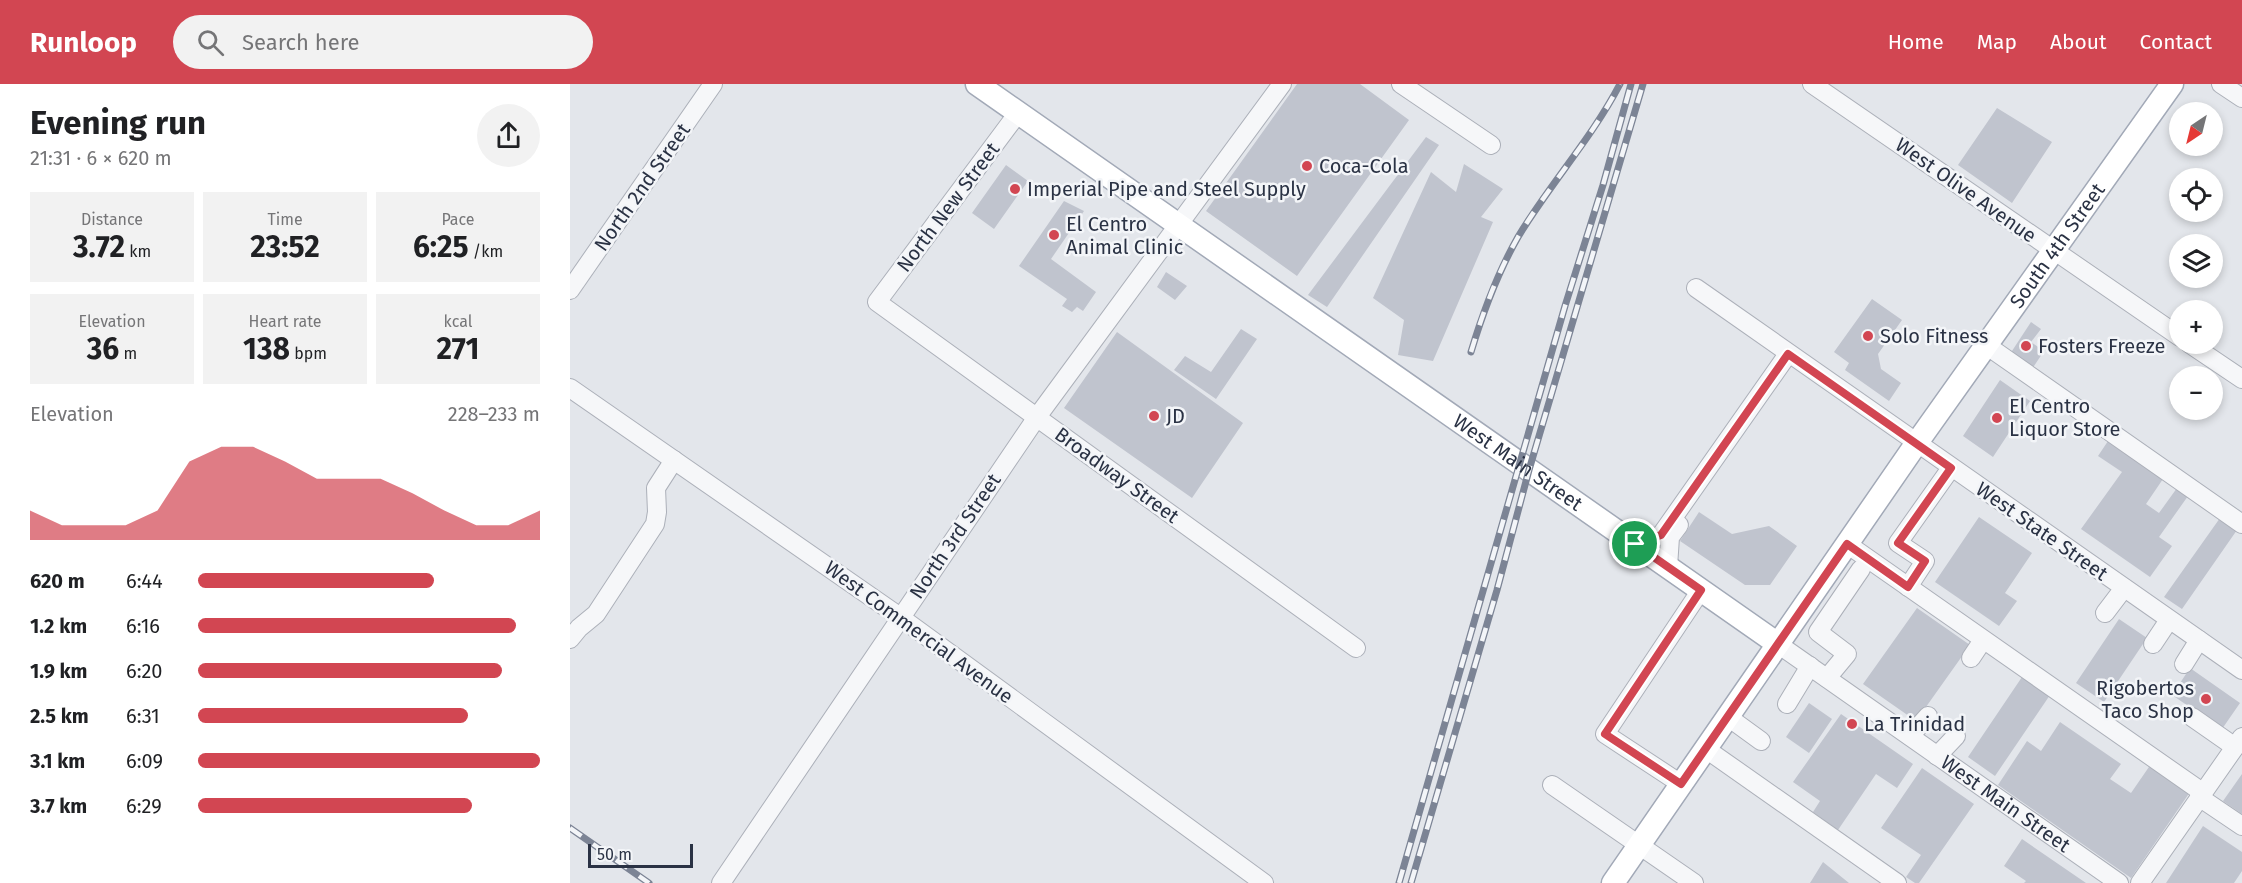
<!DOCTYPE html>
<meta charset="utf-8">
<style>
:root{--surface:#fff;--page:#f2f2f2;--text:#202124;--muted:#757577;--accent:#d24652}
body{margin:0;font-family:"Fira Sans",sans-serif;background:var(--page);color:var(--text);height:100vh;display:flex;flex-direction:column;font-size:22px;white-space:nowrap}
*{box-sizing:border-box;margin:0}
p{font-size:20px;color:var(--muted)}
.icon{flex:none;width:33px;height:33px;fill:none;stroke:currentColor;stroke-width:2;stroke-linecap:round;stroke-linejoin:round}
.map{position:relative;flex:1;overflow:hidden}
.side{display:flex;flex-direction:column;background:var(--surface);width:570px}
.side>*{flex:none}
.needle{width:39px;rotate:215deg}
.controls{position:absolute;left:1599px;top:18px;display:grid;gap:12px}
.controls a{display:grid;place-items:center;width:54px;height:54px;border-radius:50%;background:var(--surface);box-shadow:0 3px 9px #0003;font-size:30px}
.scale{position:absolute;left:18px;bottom:15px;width:105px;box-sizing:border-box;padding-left:6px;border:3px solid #2a3244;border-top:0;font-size:16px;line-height:21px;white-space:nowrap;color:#2a3244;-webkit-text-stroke:4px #f3f5f8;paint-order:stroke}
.pin{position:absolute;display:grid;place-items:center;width:51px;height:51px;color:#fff;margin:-26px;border:3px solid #fff;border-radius:50%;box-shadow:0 2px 6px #0007}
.round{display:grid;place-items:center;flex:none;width:63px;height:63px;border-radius:32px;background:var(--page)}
.summary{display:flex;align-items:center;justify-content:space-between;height:102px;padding:0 30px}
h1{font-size:33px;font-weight:700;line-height:45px}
.figures{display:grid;grid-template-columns:repeat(3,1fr);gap:9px;height:102px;padding:6px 30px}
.figures div{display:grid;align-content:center;border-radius:0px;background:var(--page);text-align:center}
.figures b{font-size:30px;font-weight:700}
.figures small{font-size:16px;font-weight:400}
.figures p{font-size:16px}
.chart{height:168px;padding:12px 30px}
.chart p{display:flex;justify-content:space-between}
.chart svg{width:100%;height:108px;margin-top:6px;fill:var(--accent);opacity:.7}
ul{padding:0 30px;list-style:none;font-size:20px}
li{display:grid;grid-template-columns:96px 72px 1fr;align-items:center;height:45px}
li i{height:15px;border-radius:8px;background:var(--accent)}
header{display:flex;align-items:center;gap:36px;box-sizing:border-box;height:84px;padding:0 30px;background:var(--accent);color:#fff}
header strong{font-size:28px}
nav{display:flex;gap:33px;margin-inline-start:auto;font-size:21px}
.search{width:420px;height:54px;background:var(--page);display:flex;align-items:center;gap:15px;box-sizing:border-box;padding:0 21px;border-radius:33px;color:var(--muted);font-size:22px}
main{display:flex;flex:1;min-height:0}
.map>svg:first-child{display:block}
.building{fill:#c0c4ce}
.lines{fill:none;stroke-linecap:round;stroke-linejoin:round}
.minor-casing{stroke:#acb0b9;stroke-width:20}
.major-casing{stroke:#a2a9b7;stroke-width:25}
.minor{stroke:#f6f7f9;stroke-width:18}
.major{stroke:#fff;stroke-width:22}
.rail-casing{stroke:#7c8495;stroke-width:7}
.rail{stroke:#f3f5f8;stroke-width:4.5;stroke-dasharray:14;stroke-linecap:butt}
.route-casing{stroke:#fff;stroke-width:12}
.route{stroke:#d24652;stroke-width:8}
.poi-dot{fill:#d24652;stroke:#f3f5f8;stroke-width:2}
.labels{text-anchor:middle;stroke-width:5;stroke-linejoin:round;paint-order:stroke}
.poi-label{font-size:20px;fill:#2a3244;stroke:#f3f5f8;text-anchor:start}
.street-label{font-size:20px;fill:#2a3244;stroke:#f3f5f8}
</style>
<header>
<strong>Runloop</strong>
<div class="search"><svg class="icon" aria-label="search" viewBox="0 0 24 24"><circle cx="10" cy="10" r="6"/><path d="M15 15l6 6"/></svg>Search here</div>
<nav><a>Home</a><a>Map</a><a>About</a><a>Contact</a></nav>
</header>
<main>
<section class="side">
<div class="summary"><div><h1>Evening run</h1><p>21:31 · 6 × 620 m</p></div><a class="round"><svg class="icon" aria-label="share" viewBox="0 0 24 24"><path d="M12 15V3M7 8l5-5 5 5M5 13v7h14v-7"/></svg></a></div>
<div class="figures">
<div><p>Distance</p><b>3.72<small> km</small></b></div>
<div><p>Time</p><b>23:52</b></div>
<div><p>Pace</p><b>6:25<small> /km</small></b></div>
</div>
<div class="figures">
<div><p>Elevation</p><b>36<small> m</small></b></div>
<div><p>Heart rate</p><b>138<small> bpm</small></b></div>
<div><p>kcal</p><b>271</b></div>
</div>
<div class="chart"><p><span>Elevation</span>228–233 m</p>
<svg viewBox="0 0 160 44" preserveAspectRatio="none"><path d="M0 44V32L10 38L20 38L30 38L40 32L50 12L60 6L70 6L80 12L90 19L100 19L110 19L120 25L130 32L140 38L150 38L160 32V44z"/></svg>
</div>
<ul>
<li><b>620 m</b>6:44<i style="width:69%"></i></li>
<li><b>1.2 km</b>6:16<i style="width:93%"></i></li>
<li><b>1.9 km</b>6:20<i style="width:89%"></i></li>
<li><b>2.5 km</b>6:31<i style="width:79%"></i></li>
<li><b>3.1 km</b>6:09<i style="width:100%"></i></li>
<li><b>3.7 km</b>6:29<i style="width:80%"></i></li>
</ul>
</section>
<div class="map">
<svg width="1672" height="799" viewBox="0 0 1672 799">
<rect width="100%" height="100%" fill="#e3e6eb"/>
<!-- building -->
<path class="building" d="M727 0H790L839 36 727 192 636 127Z
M1427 24 1482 58 1442 119 1388 81Z
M856 53 869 61 757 223 738 211Z
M894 80 933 105 911 133 923 138 863 277 828 271 834 236 803 214 861 88 886 108Z
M436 81 458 97 424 145 402 129Z
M494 117 514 127 481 175 526 208 513 227 507 223 502 228 492 222 497 215 449 182Z
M596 188 617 202 605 216 587 203Z
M1302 215 1332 236 1308 270 1311 285 1331 299 1319 317 1275 286 1279 279 1264 268Z
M1461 238 1471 245 1461 258 1474 267 1462 285 1440 270Z
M671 245 687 255 646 315 604 286 615 272 641 288Z
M547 248 673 339 622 414 494 324Z
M1430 296 1460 317 1423 373 1393 352Z
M1540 354 1595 392 1576 420 1589 429 1607 404 1618 412 1589 453 1602 462 1580 493 1511 445 1552 388 1528 372Z
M1129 428 1162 450 1199 442 1227 462 1200 501H1175L1110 457Z
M1409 433 1462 469 1435 509 1447 517 1429 542 1365 498Z
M1650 434 1667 446 1612 525 1594 513Z
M1347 524 1400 561 1346 637 1293 600Z
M1549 535 1577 554 1534 618 1506 599Z
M1620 584 1670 619 1652 645 1602 611Z
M1452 593 1480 611 1425 692 1398 673Z
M1239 619 1262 635 1239 669 1216 653Z
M1271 630 1343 680 1327 704 1306 690 1268 746 1243 728 1250 717 1223 698Z
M1490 638 1551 680 1540 695 1561 709 1581 680 1620 708 1561 794 1428 701 1457 657 1471 667Z
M1352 684 1404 720 1349 799H1345L1336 793 1351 771 1311 744Z
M1672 690V730L1653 717Z
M1633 742 1672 768V787L1664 799H1596Z
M1452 755 1516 799H1454L1456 797 1434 782Z
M1253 778 1279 799H1240Z"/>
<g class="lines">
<!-- minor casing -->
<g class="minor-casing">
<g id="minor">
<path d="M831 0 921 61"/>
<path d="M1242 0 1610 253"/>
<path d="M1651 0 1672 14"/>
<path d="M448 29 307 218 786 564"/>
<path d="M1126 204 1672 586"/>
<path d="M0 206 143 0"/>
<path d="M1620 260 1672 295"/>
<path d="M1416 261 1672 440"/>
<path d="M0 304 330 533 694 799"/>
<path d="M1065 460 1091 451 1218 270"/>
<path d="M1277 460 1632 708"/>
<path d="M1098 483 1100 453 1109 441"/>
<path d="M1338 503 1355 477 1328 459 1381 384"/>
<path d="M1535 529 1554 504"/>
<path d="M0 555 9 544 26 530 85 440 87 428 86 404 104 376"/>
<path id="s1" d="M1208 560 1549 799"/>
<path d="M1583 560 1599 536"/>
<path d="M1401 574 1413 556"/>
<path d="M1614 580 1629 556"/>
<path d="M1257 594 1277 570 1248 548 1291 485"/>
<path d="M1217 620 1240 582"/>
<path d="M1158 633 1191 657"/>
<path d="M1622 633 1665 663"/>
<path d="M1340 652 1358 632"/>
<path d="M1136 665 1327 799"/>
<path d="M1367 672 1386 652"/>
<path d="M1111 700 1035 650 1131 506"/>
<path d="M982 701 1124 799"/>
<path d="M1629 713 1672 742"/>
<path d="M151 799 467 333 712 0"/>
<path d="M1570 799 1672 653"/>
</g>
</g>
<!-- major casing -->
<g class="major-casing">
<g id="major">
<path id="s2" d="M407 0 1208 560"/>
<path id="s3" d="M1043 799 1346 360 1602 0"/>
</g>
</g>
<!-- minor -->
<use href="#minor" class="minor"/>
<!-- major -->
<use href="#major" class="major"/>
<!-- rail casing -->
<g class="rail-casing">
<path id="rail" d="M901 268C913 228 927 190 948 153 979 101 1022 54 1050 0
M0 744 79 799
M829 799 995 222 1033 101 1061 0
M841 799 927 506 959 386 1073 0"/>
</g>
<!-- rail -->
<use href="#rail" class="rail"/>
</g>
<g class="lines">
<!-- route casing -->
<g class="route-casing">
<path id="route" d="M1218 270 1381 384 1328 459 1355 477 1338 503 1277 460 1111 700 1035 650 1131 506 1065 460 1091 451Z"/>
</g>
<!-- route -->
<use href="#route" class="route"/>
</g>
<!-- markers -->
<g class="poi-dot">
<circle cx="737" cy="82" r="6"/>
<circle cx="445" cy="105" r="6"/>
<circle cx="484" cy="151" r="6"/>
<circle cx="1298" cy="252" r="6"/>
<circle cx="1456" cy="262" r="6"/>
<circle cx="584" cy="332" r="6"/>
<circle cx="1427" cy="334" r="6"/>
<circle cx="1636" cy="615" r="6"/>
<circle cx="1282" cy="640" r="6"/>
</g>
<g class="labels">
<!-- poi labels -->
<g class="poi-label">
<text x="749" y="89">Coca-Cola</text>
<text x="457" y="112">Imperial Pipe and Steel Supply</text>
<text x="496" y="147">El Centro<tspan x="496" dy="23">Animal Clinic</tspan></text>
<text x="1310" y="259">Solo Fitness</text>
<text x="1468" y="269">Fosters Freeze</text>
<text x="1439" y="329">El Centro<tspan x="1439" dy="23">Liquor Store</tspan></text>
<text x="596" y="339">JD</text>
<text x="1624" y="611" text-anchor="end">Rigobertos<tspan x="1624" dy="23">Taco Shop</tspan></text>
<text x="1294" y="647">La Trinidad</text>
</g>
<!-- street labels -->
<g class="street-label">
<text transform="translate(72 103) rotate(-55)" y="7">North 2nd Street</text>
<text transform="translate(1396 106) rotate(35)" y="7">West Olive Avenue</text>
<text transform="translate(378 123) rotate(-53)" y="7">North New Street</text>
<text dy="7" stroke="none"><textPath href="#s3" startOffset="777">South 4th Street</textPath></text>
<text dy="7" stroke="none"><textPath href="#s2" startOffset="660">West Main Street</textPath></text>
<text transform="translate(547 391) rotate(36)" y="7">Broadway Street</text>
<text transform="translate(1472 447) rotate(35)" y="7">West State Street</text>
<text transform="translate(385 452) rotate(-56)" y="7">North 3rd Street</text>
<text transform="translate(349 548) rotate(36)" y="7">West Commercial Avenue</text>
<text dy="7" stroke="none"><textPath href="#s1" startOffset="278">West Main Street</textPath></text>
</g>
</g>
</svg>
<div class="controls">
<a><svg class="needle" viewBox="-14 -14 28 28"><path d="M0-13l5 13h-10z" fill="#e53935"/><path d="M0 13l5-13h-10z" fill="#757577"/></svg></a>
<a><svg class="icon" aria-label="locate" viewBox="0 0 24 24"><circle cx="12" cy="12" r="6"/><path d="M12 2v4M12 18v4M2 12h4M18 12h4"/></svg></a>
<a><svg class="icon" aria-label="layers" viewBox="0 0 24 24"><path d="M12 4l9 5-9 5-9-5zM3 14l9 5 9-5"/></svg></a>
<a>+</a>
<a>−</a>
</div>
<div class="scale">50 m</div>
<div class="pin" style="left:1065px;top:460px;background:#1e9e55"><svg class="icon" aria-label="arrive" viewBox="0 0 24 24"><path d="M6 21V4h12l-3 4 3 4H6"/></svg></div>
</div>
</main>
